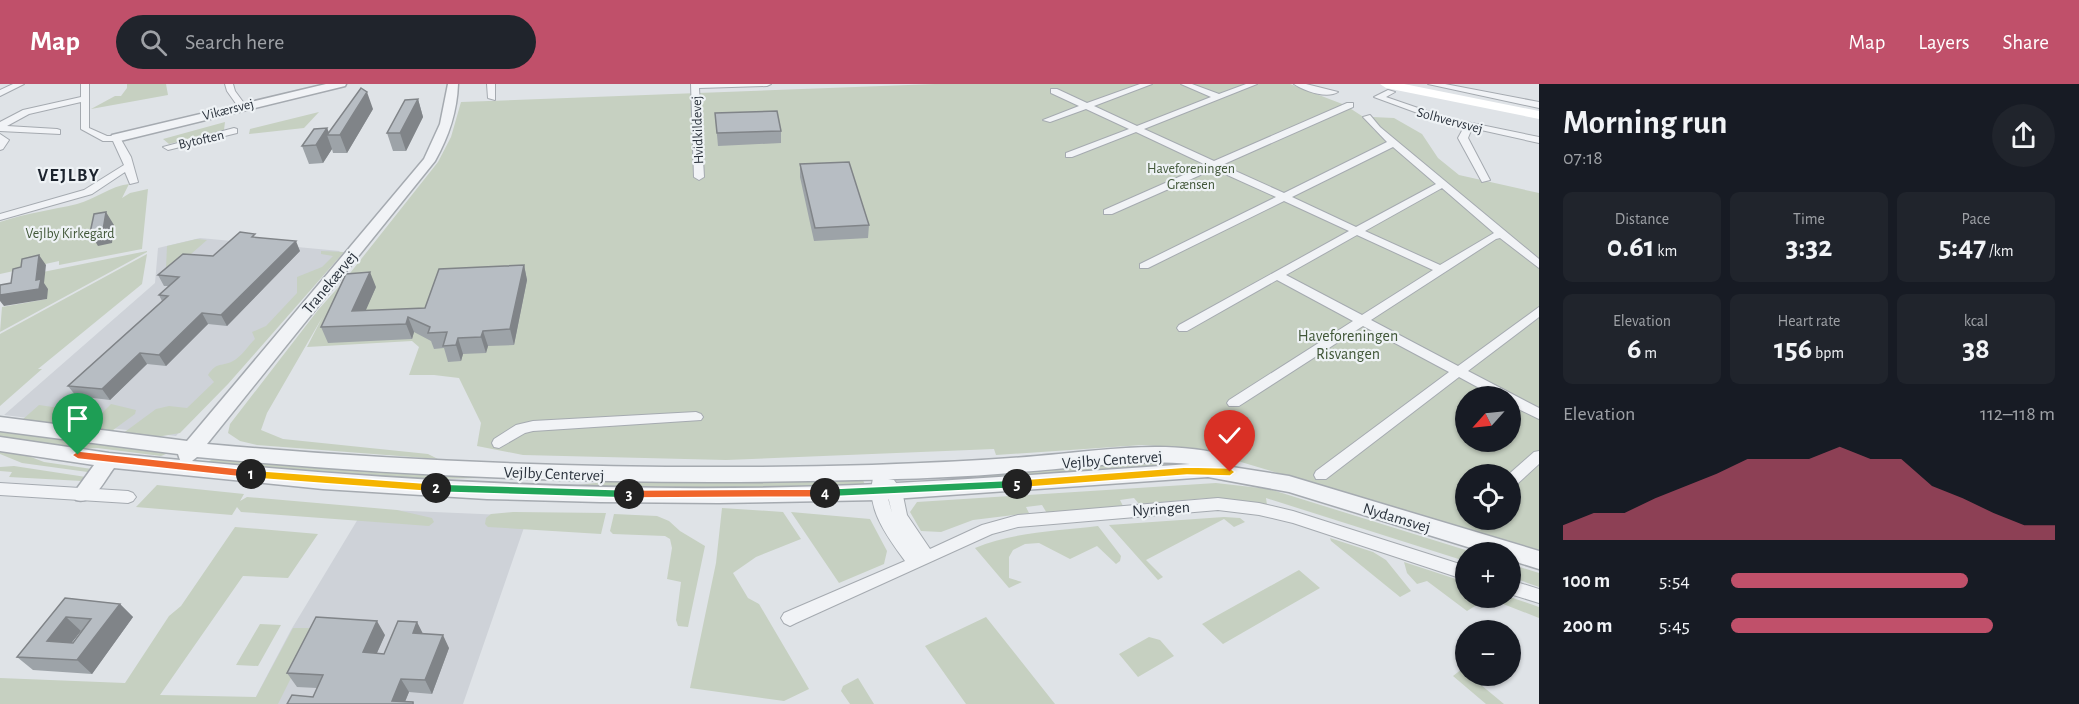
<!DOCTYPE html>
<meta charset="utf-8">
<style>
:root{--surface:#171b24;--page:#20242c;--text:#f1f3f6;--muted:#9ea1a6;--accent:#c0506a}
body{margin:0;font-family:"Alegreya Sans",sans-serif;background:var(--page);color:var(--text);height:100vh;display:flex;flex-direction:column;font-size:22px;white-space:nowrap}
*{box-sizing:border-box;margin:0}
p{font-size:20px;color:var(--muted)}
.icon{flex:none;width:33px;height:33px;fill:none;stroke:currentColor;stroke-width:2;stroke-linecap:round;stroke-linejoin:round}
.map{position:relative;flex:1;overflow:hidden}
.details{display:flex;flex-direction:column;background:var(--surface);width:540px}
.details>*{flex:none}
.needle{width:39px;rotate:243deg}
.controls{position:absolute;left:1455px;top:302px;display:grid;gap:12px}
.controls a{display:grid;place-items:center;width:66px;height:66px;border-radius:50%;background:var(--surface);box-shadow:0 2px 4px #0004;font-size:30px}
.pin{position:absolute;display:grid;place-items:center;width:51px;height:51px;color:#fff;margin:-62px -26px;border-radius:50% 50% 50% 0;rotate:-45deg;box-shadow:0 0 6px #0007}
.pin .icon{rotate:45deg}
.km{position:absolute;width:30px;height:30px;margin:-15px;border-radius:50%;background:#222;color:#fff;font-size:16px;line-height:30px;text-align:center}
.round{display:grid;place-items:center;flex:none;width:63px;height:63px;border-radius:32px;background:var(--page)}
.head{display:flex;align-items:center;justify-content:space-between;height:102px;padding:0 24px}
h1{font-size:33px;font-weight:600;line-height:45px}
.stats{display:grid;grid-template-columns:repeat(3,1fr);gap:9px;height:102px;padding:6px 24px}
.stats div{display:grid;align-content:center;border-radius:9px;background:var(--page);text-align:center}
.stats b{font-size:30px;font-weight:600}
.stats small{font-size:16px;font-weight:400}
.stats p{font-size:16px}
.chart{height:168px;padding:12px 24px}
.chart p{display:flex;justify-content:space-between}
.chart svg{width:100%;height:108px;margin-top:6px;fill:var(--accent);opacity:.7}
ul{padding:0 24px;list-style:none;font-size:20px}
li{display:grid;grid-template-columns:96px 72px 1fr;align-items:center;height:45px}
li i{height:15px;border-radius:8px;background:var(--accent)}
header{display:flex;align-items:center;gap:36px;box-sizing:border-box;height:84px;padding:0 30px;background:var(--accent);color:#fff}
header strong{font-size:28px}
nav{display:flex;gap:33px;margin-inline-start:auto;font-size:21px}
.search{width:420px;height:54px;background:var(--page);display:flex;align-items:center;gap:15px;box-sizing:border-box;padding:0 21px;border-radius:33px;color:var(--muted);font-size:22px}
main{display:flex;flex:1;min-height:0}
.map>svg:first-child{display:block}
.built{fill:#ced2d8}
.green{fill:#c6d0c1;fill-rule:evenodd}
.lines{fill:none;stroke-linecap:round;stroke-linejoin:round}
.minor-casing{stroke:#a5aab0;stroke-width:2}
.tertiary-casing{stroke:#a5aab0;stroke-width:3}
.minor{fill:#f1f3f6;fill-rule:evenodd}
.tertiary{fill:#f1f3f6;fill-rule:evenodd}
.secondary{fill:#fff;fill-rule:evenodd}
.wall{fill:#9da3a8;fill-rule:evenodd}
.shaded-wall{fill:#808488}
.building{fill:#b7bdc3;stroke:#808488;stroke-width:1.5;fill-rule:evenodd}
.split-1{fill:#f0652b;stroke:#fff;stroke-width:1.5}
.split-2{fill:#f5b400;stroke:#fff;stroke-width:1.5}
.split-3{fill:#22a559;stroke:#fff;stroke-width:1.5}
.split-4{fill:#f0652b;stroke:#fff;stroke-width:1.5}
.split-5{fill:#22a559;stroke:#fff;stroke-width:1.5}
.split-6{fill:#f5b400;stroke:#fff;stroke-width:1.5}
.labels{text-anchor:middle;stroke-width:4.5;stroke-linejoin:round;paint-order:stroke}
.far-street-label{font-size:14px;fill:#2a323c;stroke:#eef2f5}
.far-park-label{font-size:14px;fill:#415738;stroke:#eef2f5}
.street-label{font-size:16px;fill:#2a323c;stroke:#eef2f5}
.park-label{font-size:16px;fill:#415738;stroke:#eef2f5}
.far-district-label{font-size:18px;font-weight:bold;letter-spacing:1.5px;fill:#1c232d;stroke:#eef2f5}
</style>
<header>
<strong>Map</strong>
<div class="search"><svg class="icon" aria-label="search" viewBox="0 0 24 24"><circle cx="10" cy="10" r="6"/><path d="M15 15l6 6"/></svg>Search here</div>
<nav><a>Map</a><a>Layers</a><a>Share</a></nav>
</header>
<main>
<div class="map">
<svg width="1539" height="620" viewBox="0 0 1539 620">
<rect width="100%" height="100%" fill="#dfe3e7"/>
<!-- built -->
<path class="built" d="M200 154 340 167 176 352 4 331 155 199 158 164Z
M364 425 528 432 463 620H252L291 546Z"/>
<!-- green -->
<path class="green" d="M127 0H166L168 11 91 25 115 12H121L127 4Z
M935 0H1290L1345 21 1365 34 1374 46 1539 185V467L1194 364 1142 361 996 371 994 365 726 376 523 371 477 362 481 339 459 294 434 291H409L419 263 412 257 307 263 323 232 267 329 261 346 283 355 428 370 438 375 257 361 240 357 228 349 230 340 318 226 343 198 438 78 451 53 461 18ZM1466 312H1510V357H1466ZM1466 390H1510V435H1466Z
M319 28 304 44 249 50 250 45Z
M1372 33 1394 34 1422 50 1438 74 1459 91 1539 109V180L1381 46Z
M225 38 224 46 169 60 163 55Z
M129 100 122 114 130 109 148 105 142 165 59 181V177L0 190V138C26 129 52 126 77 120 96 115 110 102 129 100Z
M197 155 207 156 174 185 166 184 167 162Z
M147 167V168L0 248 2 223 47 215 43 206V188Z
M321 167 344 168 228 300 180 349 151 354 122 350 156 325 169 322 187 324 214 298 208 291C217 277 222 283 233 277 241 273 248 262 255 255L252 248 266 242 297 209V193L322 183 333 172 321 170Z
M147 170 142 200 38 285H42L0 322V250Z
M111 320 136 326 135 330 109 349 22 336 39 321 101 330Z
M0 345 165 368 166 370 161 372 97 364 72 366 0 354Z
M0 366 23 370 44 378 92 385 95 389 22 379 0 370Z
M216 374 482 394 380 396 207 378Z
M1168 376 1233 384 899 399 973 394 992 389Z
M14 382 86 393 82 397 9 393 12 388 0 387V383Z
M863 396 865 401C745 408 623 407 503 400L578 401 613 397Z
M1216 399 1269 405 1472 468H1466L1465 477 1266 414 1267 421 1208 414 1139 420 1134 414 1120 416 1124 424 1048 431 1042 421 1026 423 1029 429 973 436 941 448 921 447 910 428 917 418Z
M157 401 244 410 240 417 247 413 397 426 432 434 434 438 429 442 241 428 237 423 232 431 136 423Z
M722 424 783 428 801 455 756 473 733 489 748 514 759 520 809 605 784 617 690 604 716 479Z
M513 428H514L606 429 601 450 488 443 485 440 486 434 491 430Z
M791 428 870 435 887 467 884 480 839 499Z
M614 430 657 432 669 437 680 447 705 462 688 543 678 542 676 536 681 498 667 495 672 464 670 455 665 452 613 450 610 447Z
M1224 433 1240 434 1245 438 1234 443 1224 435 1146 476 1163 493 1158 496 1109 441Z
M1098 442 1121 472 1120 477 1116 480 1097 462 1070 475 1039 459 1025 460 1013 466 1009 473V494L1022 498 1009 504 975 464C1013 448 1057 447 1098 442Z
M235 443 318 450 288 494 243 492 160 611 256 613 293 544H316L278 620H0V594L125 599 169 532 181 522Z
M1330 454 1373 468 1386 476 1411 507 1400 513 1331 457Z
M1404 478 1465 498 1466 513H1510L1539 523V534L1488 514 1467 527 1427 497 1417 500 1407 489Z
M1510 480 1539 489V503L1511 493Z
M1299 486 1320 504 1223 560 1202 540Z
M986 533 1055 620H966L925 562Z
M260 540 281 541 258 582 236 581Z
M1149 553 1160 556 1174 572 1138 593 1119 570Z
M1462 585 1466 591H1469L1504 620H1486L1453 592Z
M858 594 874 620H850L841 607 843 602Z"/>
<g class="lines">
<!-- minor casing -->
<g class="minor-casing">
<path id="minor" d="M13 0H24L0 12V6Z
M81 0H89V44L107 52H119L131 73 138 98 130 100 125 88 92 110 0 136V130L84 106 124 81 113 57H103L81 45V18L29 30 7 42 57 45 60 46V50L0 47V38L23 26 81 13Z
M225 0H233L235 7 246 22 245 24H239L227 7Z
M487 0H495V16L488 14Z
M691 0H771L767 2 699 4 704 93 699 96 694 93Z
M1140 0H1152L1094 22 1137 42 1211 13 1181 0H1192L1219 10 1246 0H1257L1144 45 1214 77 1347 19H1353V23L1222 81 1284 109 1387 58 1363 33 1370 31 1380 43 1539 175V184L1500 154 1496 155 1371 236 1458 282 1539 223V233L1468 287 1539 324V335L1510 321V312H1494L1459 293 1326 395H1316L1314 391 1316 387 1449 288 1363 242 1239 322H1229L1227 319 1229 316 1353 237 1277 196 1187 247H1179L1177 244 1179 241 1349 147 1284 117 1148 184H1140V180L1276 113 1214 85 1112 130H1104V126L1206 81 1136 48 1072 73H1066V69L1129 45 1086 25 1050 38 1043 36 1079 22 1051 9V5H1057L1087 19ZM1393 63 1436 100 1356 143 1292 113ZM1442 104 1494 149 1440 181 1365 147ZM1357 151 1433 186 1362 231 1286 191Z
M1294 0H1306L1338 8C1327 15 1304 7 1294 0Z
M1428 0H1445L1539 18V24Z
M1388 6 1395 8 1386 13 1447 34 1539 53V59L1472 44 1468 54 1490 96 1482 98 1458 54 1464 43 1442 38 1374 13Z
M234 44 237 45V49L168 66 163 63Z
M0 50 9 56 3 65 0 66Z
M696 328 701 330 703 333 701 336 533 347 525 349 499 364 494 363 492 359 494 355 516 341 533 337Z
M1539 367V380L1515 402 1510 404 1509 390 1534 368Z
M882 382 887 384 889 388 888 395 894 396 902 407 907 431 930 465 982 441 1018 431 1218 414 1259 419 1293 427 1466 482V496L1293 439 1259 431 1218 426 1018 443 992 450 796 539 790 542 784 539 781 534 784 529 905 477C886 451 860 417 877 384ZM886 407 887 408 892 429Z
M0 399 128 407 133 409 136 413 133 417 128 419 0 411Z
M1510 496 1539 505V519L1510 510Z"/>
</g>
<!-- tertiary casing -->
<g class="tertiary-casing">
<path id="tertiary" d="M326 0H346L345 2 116 58 110 54 112 51Z
M448 0H458C457 28 449 52 435 77L207 360C429 380 650 387 872 381 927 379 982 377 1037 372 1100 367 1170 354 1232 373L1235 378 1232 383 1289 392 1539 467V485L1510 476V468H1484L1289 408 1208 393 878 416 719 419 600 418 487 415 323 405 114 384C104 397 94 421 76 416L73 410 94 381 0 367V353L109 369 180 376 178 370 0 347V333L187 357 424 75 440 40ZM197 373C416 394 635 402 856 396 911 395 966 393 1020 388 1077 384 1133 375 1190 380 1086 387 983 395 879 400 650 411 420 399 192 377Z"/>
</g>
<!-- minor -->
<use href="#minor" class="minor"/>
<!-- tertiary -->
<use href="#tertiary" class="tertiary"/>
<!-- secondary -->
<path class="secondary" d="M1380 0H1404L1539 27V35L1386 4Z"/>
</g>
<!-- wall -->
<path class="wall" d="M418 15 423 33 406 67H393L387 49Z
M373 25 347 69H333L332 65 323 79 309 80 302 62 327 44 329 49Z
M715 29 781 47V59L718 62Z
M800 80 869 141 868 154 814 157 800 93Z
M257 153 300 167 227 242 208 240 166 282 147 280 110 316 76 312 68 302 162 217 159 211 169 202H164L158 191 213 172Z
M524 181 527 196 514 261 488 262 486 269 463 270 461 277 448 278 444 264 434 265 431 257 414 248 412 255 328 259 321 243 376 203 365 227 425 224Z
M65 514 120 520 133 533 92 590 33 586 17 573ZM81 547H82L73 559H71Z
M417 538 423 550 449 564 432 610 409 608 405 618H413L414 620H287L313 613 317 604 297 603 287 589 385 551 377 569 384 570Z"/>
<!-- shaded-wall -->
<path class="shaded-wall" d="M367 8 373 25 347 69 340 51Z
M418 15 423 33 406 67 400 49Z
M327 44 330 51H327L332 65 323 79 316 61Z
M106 128 114 141 112 159 98 162 90 149Z
M296 157 300 167 227 242 221 231Z
M39 171 46 181 44 199 48 205 47 215 4 222 0 217V211L36 196Z
M524 181 527 196 514 261 510 245Z
M370 188 376 203 359 242 352 227Z
M202 229 208 240 166 282 159 271Z
M408 233 414 248 412 255 406 240Z
M483 247 488 262 486 269 481 253Z
M458 254 463 270 461 277 456 261Z
M140 269 147 280 110 316 102 305Z
M120 520 133 533 92 590 77 576Z
M66 533 81 547 62 571 47 557Z
M377 537 385 551 371 582 363 568Z
M417 538 424 552 413 549Z
M443 551 449 564 432 610 425 596Z
M401 595 409 608 404 620 392 617Z"/>
<!-- building -->
<path class="building" d="M361 4 367 8 340 51H327Z
M418 15 400 49H387L405 16Z
M777 27 781 47 717 49 715 29Z
M327 44 316 61 302 62 314 45Z
M849 78 869 141 815 144 800 80Z
M106 128 103 146 90 149 94 130Z
M240 148 255 150 252 153 296 157 221 231 202 229 159 271 140 269 102 305 68 302 168 212 159 211 179 193 158 191 183 170 213 172Z
M39 171 36 196 41 195 39 205 0 211V201L11 199 13 185 21 183 22 175Z
M524 181 510 245 483 247 481 253 458 254 456 261 443 262 447 248 428 249 430 243 408 233 406 240 321 243 346 190 370 188 352 227 425 224 439 185Z
M65 514 120 520 77 576 17 573ZM66 533 91 535 73 559 47 557Z
M316 533 377 537 363 568 384 570 398 537 417 538 413 549 443 551 425 596 401 595 392 617 413 618V620H287L292 611 313 613 323 591 287 589Z"/>
<!-- split-1 -->
<path class="split-1" d="M78 367 251 386 257 390 251 394 78 375 72 371Z"/>
<!-- split-2 -->
<path class="split-2" d="M251 386 436 400 442 404 436 408 251 394 246 390Z"/>
<!-- split-3 -->
<path class="split-3" d="M436 400 629 406 635 410 629 414 436 408 431 404Z"/>
<!-- split-4 -->
<path class="split-4" d="M825 405 830 409 825 413 629 414 624 410 629 406Z"/>
<!-- split-5 -->
<path class="split-5" d="M1017 396 1022 400 1017 404 825 413 819 409 825 405Z"/>
<!-- split-6 -->
<path class="split-6" d="M1187 383 1230 384 1235 388 1230 392 1187 391 1017 404 1011 400 1017 396Z"/>
<g class="labels">
<!-- far-street labels -->
<g class="far-street-label">
<text transform="translate(228 25) rotate(-14)" y="5">Vikærsvej</text>
<text transform="translate(1450 36) rotate(15)" y="5">Solhvervsvej</text>
<text transform="translate(697 46) rotate(-92)" y="5">Hvidkildevej</text>
<text transform="translate(201 55) rotate(-13)" y="5">Bytoften</text>
</g>
<!-- far-park labels -->
<g class="far-park-label">
<text x="1191" y="89">Haveforeningen<tspan x="1191" dy="16">Grænsen</tspan></text>
<text x="70" y="154">Vejlby Kirkegård</text>
</g>
<!-- street labels -->
<g class="street-label">
<text transform="translate(329 198) rotate(-50)" y="6">Tranekærvej</text>
<text transform="translate(1112 375) rotate(-4)" y="6">Vejlby Centervej</text>
<text transform="translate(554 389) rotate(2)" y="6">Vejlby Centervej</text>
<text transform="translate(1161 424) rotate(-4)" y="6">Nyringen</text>
<text transform="translate(1397 433) rotate(17)" y="6">Nydamsvej</text>
</g>
<!-- park labels -->
<g class="park-label">
<text x="1348" y="257">Haveforeningen<tspan x="1348" dy="18">Risvangen</tspan></text>
</g>
<!-- far-district labels -->
<g class="far-district-label">
<text x="69" y="97">VEJLBY</text>
</g>
</g>
</svg>
<div class="controls">
<a><svg class="needle" viewBox="-14 -14 28 28"><path d="M0-13l5 13h-10z" fill="#e53935"/><path d="M0 13l5-13h-10z" fill="#9ea1a6"/></svg></a>
<a><svg class="icon" aria-label="locate" viewBox="0 0 24 24"><circle cx="12" cy="12" r="6"/><path d="M12 2v4M12 18v4M2 12h4M18 12h4"/></svg></a>
<a>+</a>
<a>−</a>
</div>
<div class="pin" style="left:78px;top:371px;background:#1e9e55"><svg class="icon" aria-label="arrive" viewBox="0 0 24 24"><path d="M6 21V4h12l-3 4 3 4H6"/></svg></div>
<div class="pin" style="left:1230px;top:388px;background:#d93025"><svg class="icon" aria-label="check" viewBox="0 0 24 24"><path d="M5 12l5 5 9-10"/></svg></div>
<b class="km" style="left:251px;top:390px">1</b>
<b class="km" style="left:436px;top:404px">2</b>
<b class="km" style="left:629px;top:410px">3</b>
<b class="km" style="left:825px;top:409px">4</b>
<b class="km" style="left:1017px;top:400px">5</b>
</div>
<section class="details">
<div class="head"><div><h1>Morning run</h1><p>07:18</p></div><a class="round"><svg class="icon" aria-label="share" viewBox="0 0 24 24"><path d="M12 15V3M7 8l5-5 5 5M5 13v7h14v-7"/></svg></a></div>
<div class="stats">
<div><p>Distance</p><b>0.61<small> km</small></b></div>
<div><p>Time</p><b>3:32</b></div>
<div><p>Pace</p><b>5:47<small> /km</small></b></div>
</div>
<div class="stats">
<div><p>Elevation</p><b>6<small> m</small></b></div>
<div><p>Heart rate</p><b>156<small> bpm</small></b></div>
<div><p>kcal</p><b>38</b></div>
</div>
<div class="chart"><p><span>Elevation</span>112–118 m</p>
<svg viewBox="0 0 160 44" preserveAspectRatio="none"><path d="M0 44V38L10 33L20 33L30 27L40 22L50 17L60 11L70 11L80 11L90 6L100 11L110 11L120 22L130 27L140 33L150 38L160 38V44z"/></svg>
</div>
<ul>
<li><b>100 m</b>5:54<i style="width:73%"></i></li>
<li><b>200 m</b>5:45<i style="width:81%"></i></li>
</ul>
</section>
</main>
